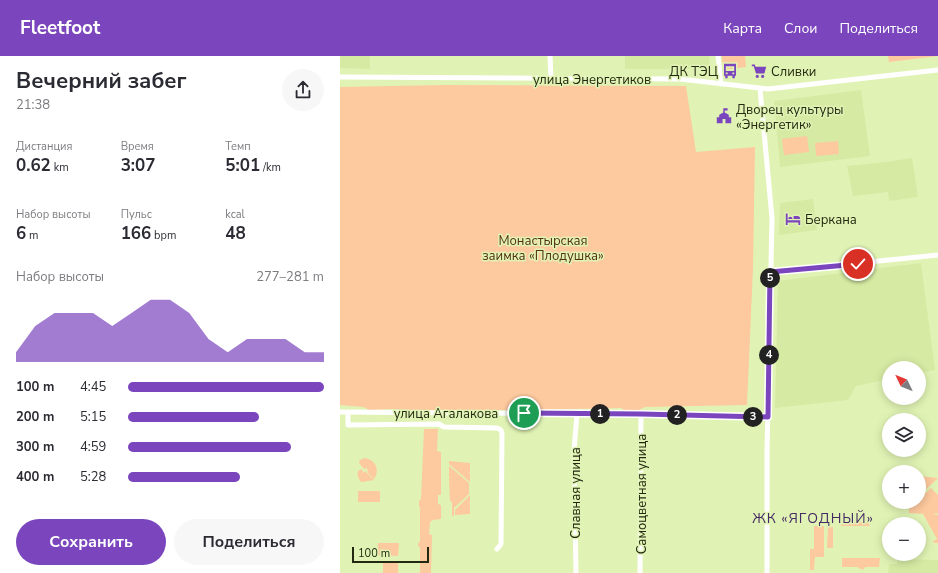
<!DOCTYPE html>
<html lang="ru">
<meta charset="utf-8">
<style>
:root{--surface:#fff;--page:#f7f7f7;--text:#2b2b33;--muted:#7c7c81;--accent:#7b46bd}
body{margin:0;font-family:"Nunito Sans",sans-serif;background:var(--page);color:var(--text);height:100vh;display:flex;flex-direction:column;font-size:15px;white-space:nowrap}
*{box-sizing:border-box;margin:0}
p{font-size:13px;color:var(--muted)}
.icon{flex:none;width:22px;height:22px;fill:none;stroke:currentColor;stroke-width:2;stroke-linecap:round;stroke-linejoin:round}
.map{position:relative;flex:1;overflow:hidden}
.drawer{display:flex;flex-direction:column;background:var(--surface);width:340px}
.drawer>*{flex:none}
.needle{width:26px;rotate:313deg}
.fabs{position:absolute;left:542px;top:305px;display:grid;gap:8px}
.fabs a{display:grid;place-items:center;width:44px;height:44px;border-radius:50%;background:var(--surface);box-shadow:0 2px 10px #0003;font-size:20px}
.scale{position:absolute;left:12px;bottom:10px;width:77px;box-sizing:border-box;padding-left:4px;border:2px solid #232911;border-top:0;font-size:11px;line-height:14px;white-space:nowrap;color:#232911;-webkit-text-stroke:3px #e1f3b4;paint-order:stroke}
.pin{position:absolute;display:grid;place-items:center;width:34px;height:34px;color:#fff;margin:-17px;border:2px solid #fff;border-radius:50%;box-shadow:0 1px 4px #0007}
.km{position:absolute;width:20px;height:20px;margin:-10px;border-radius:50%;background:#222;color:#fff;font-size:11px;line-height:20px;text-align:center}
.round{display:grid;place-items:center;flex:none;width:42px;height:42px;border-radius:21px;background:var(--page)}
.overview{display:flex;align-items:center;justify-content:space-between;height:68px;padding:0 16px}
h1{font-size:22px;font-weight:700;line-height:30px}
.stats{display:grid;grid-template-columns:repeat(3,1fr);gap:6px;height:68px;padding:4px 16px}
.stats div{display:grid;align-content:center}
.stats b{font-size:17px;font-weight:700}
.stats small{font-size:11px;font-weight:400}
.stats p{font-size:11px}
.chart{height:112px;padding:8px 16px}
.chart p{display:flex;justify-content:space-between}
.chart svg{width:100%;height:72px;margin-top:4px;fill:var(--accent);opacity:.7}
.action{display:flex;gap:8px;margin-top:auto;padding:8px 16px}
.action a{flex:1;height:46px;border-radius:24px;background:var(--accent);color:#fff;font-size:16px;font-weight:700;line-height:46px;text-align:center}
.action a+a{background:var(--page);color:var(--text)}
ul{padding:0 16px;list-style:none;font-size:13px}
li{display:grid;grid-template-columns:64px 48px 1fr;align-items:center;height:30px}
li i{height:10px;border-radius:5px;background:var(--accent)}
header{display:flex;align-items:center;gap:24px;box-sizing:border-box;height:56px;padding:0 20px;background:var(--accent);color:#fff}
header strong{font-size:19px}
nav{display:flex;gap:22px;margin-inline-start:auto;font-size:14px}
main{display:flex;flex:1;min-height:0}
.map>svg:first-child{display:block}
.built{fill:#d6eaa3}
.green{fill:#fdc99e}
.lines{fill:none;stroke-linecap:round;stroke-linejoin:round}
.minor{stroke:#fff;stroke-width:5}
.route-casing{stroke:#fff;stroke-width:8}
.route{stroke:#7b46bd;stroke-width:5}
.labels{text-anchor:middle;stroke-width:3;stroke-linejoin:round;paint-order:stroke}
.poi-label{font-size:13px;fill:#232911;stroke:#e1f3b4;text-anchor:start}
.street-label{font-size:13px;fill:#232911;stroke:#e1f3b4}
.park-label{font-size:13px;fill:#533212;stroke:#e1f3b4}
.neighbourhood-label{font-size:14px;letter-spacing:1px;fill:#432a64;stroke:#e1f3b4}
</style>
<header>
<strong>Fleetfoot</strong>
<nav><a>Карта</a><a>Слои</a><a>Поделиться</a></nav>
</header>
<main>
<section class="drawer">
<div class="overview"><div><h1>Вечерний забег</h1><p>21:38</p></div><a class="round"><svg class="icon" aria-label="share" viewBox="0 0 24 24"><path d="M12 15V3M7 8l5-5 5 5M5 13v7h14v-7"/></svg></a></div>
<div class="stats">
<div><p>Дистанция</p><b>0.62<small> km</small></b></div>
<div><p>Время</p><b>3:07</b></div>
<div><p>Темп</p><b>5:01<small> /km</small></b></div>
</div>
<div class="stats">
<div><p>Набор высоты</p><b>6<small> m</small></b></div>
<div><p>Пульс</p><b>166<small> bpm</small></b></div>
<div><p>kcal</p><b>48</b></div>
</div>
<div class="chart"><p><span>Набор высоты</span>277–281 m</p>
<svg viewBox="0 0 160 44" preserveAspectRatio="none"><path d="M0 44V38L10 22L20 14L30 14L40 14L50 22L60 14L70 6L80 6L90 14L100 30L110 38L120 30L130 30L140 30L150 38L160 38V44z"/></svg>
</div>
<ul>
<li><b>100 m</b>4:45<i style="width:100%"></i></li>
<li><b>200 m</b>5:15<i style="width:67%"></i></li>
<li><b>300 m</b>4:59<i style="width:83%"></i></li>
<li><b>400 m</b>5:28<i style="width:57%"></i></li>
</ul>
<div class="action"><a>Сохранить</a><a>Поделиться</a></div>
</section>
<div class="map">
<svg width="598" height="517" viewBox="0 0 598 517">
<rect width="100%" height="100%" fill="#e1f3b4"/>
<!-- built -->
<path class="built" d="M0 0H30V13L0 12Z
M285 0H369L370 13H285Z
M521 34 530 100 440 111 434 45Z
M572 102 578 141 549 145 548 136 513 140 507 110 546 106Z
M473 143 477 174 439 179 440 147Z
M581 207 595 314 579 317V312H549V323L516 330 508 344 435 352 438 225Z
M558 503 598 504V517H548L549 508H557Z"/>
<!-- green -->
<path class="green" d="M382 0H405L406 11 383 14Z
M548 0H598L549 6Z
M106 29 346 30 356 96 415 91 413 212 407 349 305 351 297 355 287 356 281 352 182 354 83 355 53 353 29 354 24 351 0 349V31Z
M467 80 469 96 444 99 442 83Z
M498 85 499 98 476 100 475 87Z
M84 373H98L97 395 101 396V439H98V448L101 449V463L93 464 90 466 89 478 92 479 91 517H80V491L78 490V488L80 485V452L79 450V445L81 443Z
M25 402C36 404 40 414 34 423L28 417 27 412 24 413 19 407 20 404Z
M109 405 130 407V416L129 417 130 418V426L109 408Z
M109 410 129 427V438L114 452V460H112V446L110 445 109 422 111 421H109Z
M22 413 23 417 25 415 34 424 21 426C18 422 17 419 18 415Z
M579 420 598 422 579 440Z
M591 432 598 439V457L593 458 598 459V487H594L593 485 597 483 583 458 569 457V453L576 446H579V443Z
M18 435H40V446H18Z
M130 439V447L129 448 130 449V458L115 459V454Z
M502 466H528L530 470H501Z
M474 470H484V501H475L474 514H470V493H474Z
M488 471H493V492H487Z
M38 487H59L58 500 37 499Z
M502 502H540L539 511H525L523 514 517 511H502Z
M43 506H58V517H43Z"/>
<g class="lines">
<!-- minor -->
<path class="minor" d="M210 0 211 22
M378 0 381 28
M0 21 340 23 428 33 598 14
M420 33 432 162 427 396V517
M430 216 598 199
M0 356 301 358 428 361
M8 356V369L99 368 104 371 157 372 161 374 162 378 161 488 157 493
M236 517 234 394 237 358
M300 517 301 358"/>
</g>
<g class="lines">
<!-- route casing -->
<g class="route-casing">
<path id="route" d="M184 357 301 358 428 361 430 216 518 208"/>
</g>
<!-- route -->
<use href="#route" class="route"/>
</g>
<!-- icons -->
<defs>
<g id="bus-bare" transform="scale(1.2)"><path d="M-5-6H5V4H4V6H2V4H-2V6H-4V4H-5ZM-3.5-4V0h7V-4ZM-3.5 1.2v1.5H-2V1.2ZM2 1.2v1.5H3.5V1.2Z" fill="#7b46bd" stroke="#e1f3b4" stroke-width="2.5" paint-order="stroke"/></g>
<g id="supermarket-bare" transform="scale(1.2)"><path d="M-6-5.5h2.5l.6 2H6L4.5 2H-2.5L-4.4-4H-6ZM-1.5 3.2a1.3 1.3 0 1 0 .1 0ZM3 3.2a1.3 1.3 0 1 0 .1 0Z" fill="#7b46bd" stroke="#e1f3b4" stroke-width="2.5" paint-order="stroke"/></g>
<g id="civic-bare" transform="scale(1.2)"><path d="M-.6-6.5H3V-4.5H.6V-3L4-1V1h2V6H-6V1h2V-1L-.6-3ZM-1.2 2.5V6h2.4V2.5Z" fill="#7b46bd" stroke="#e1f3b4" stroke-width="2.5" paint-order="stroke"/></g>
<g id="hotel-bare" transform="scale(1.2)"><path d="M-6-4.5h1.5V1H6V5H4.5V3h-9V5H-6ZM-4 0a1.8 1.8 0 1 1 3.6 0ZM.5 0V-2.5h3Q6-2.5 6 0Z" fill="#7b46bd" stroke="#e1f3b4" stroke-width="2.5" paint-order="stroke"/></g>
</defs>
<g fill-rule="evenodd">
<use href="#bus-bare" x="390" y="15"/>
<use href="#supermarket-bare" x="419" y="15"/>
<use href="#civic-bare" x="384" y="60"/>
<use href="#hotel-bare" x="453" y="163"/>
</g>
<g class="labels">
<!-- poi labels -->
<g class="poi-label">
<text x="378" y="20" text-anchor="end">ДК ТЭЦ</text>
<text x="431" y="20">Сливки</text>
<text x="396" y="58">Дворец культуры<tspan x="396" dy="15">«Энергетик»</tspan></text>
<text x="465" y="168">Беркана</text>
</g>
<!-- street labels -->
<g class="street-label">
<text x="252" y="28">улица Энергетиков</text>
<text x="106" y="362">улица Агалакова</text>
<text transform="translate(235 437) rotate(-90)" y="5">Славная улица</text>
<text transform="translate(301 438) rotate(-90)" y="5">Самоцветная улица</text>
</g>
<!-- park labels -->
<g class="park-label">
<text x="203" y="189">Монастырская<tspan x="203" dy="15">заимка «Плодушка»</tspan></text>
</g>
<!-- neighbourhood labels -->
<g class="neighbourhood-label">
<text x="473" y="467">ЖК «ЯГОДНЫЙ»</text>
</g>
</g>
</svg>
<div class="fabs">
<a><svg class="needle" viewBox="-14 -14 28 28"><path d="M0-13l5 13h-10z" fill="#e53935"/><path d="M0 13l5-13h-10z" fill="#7c7c81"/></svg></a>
<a><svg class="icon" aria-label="layers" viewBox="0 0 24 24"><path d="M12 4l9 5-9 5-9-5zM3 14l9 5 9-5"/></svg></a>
<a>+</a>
<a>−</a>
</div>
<div class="scale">100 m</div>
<div class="pin" style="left:184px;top:357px;background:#1e9e55"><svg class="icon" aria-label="arrive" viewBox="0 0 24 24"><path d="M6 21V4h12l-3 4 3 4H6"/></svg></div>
<div class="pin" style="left:518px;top:208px;background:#d93025"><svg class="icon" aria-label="check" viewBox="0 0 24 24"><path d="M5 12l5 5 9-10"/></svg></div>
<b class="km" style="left:260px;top:358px">1</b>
<b class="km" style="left:337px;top:359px">2</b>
<b class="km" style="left:413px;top:361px">3</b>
<b class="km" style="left:429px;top:299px">4</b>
<b class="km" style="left:430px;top:222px">5</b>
</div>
</main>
